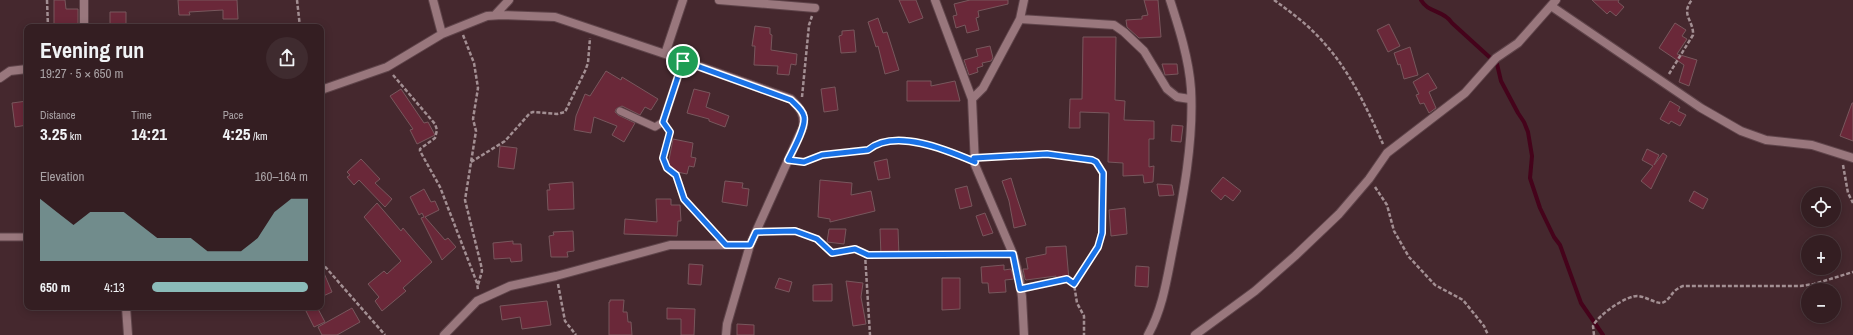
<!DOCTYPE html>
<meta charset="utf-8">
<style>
:root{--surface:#341e22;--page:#3f2b2f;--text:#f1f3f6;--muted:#a9a2a5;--line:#4e3c40;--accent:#8bbbb9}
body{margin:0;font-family:"Archivo Narrow",sans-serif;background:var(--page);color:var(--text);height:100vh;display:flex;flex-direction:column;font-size:15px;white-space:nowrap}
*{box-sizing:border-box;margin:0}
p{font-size:13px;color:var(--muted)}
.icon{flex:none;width:22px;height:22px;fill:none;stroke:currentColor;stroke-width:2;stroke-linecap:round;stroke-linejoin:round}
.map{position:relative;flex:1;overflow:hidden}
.side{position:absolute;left:24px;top:24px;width:300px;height:286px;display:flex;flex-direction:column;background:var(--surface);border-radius:8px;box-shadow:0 2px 10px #0003,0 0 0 1px var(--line)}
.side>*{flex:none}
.tools{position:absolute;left:1801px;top:187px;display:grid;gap:8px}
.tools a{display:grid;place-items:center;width:40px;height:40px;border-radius:50%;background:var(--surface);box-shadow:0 2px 10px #0003,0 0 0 1px var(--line);font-size:20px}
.pin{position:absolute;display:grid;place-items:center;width:34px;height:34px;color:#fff;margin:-17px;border:2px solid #fff;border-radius:50%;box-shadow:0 1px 4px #0007}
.round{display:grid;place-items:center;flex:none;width:42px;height:42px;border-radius:21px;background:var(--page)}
.head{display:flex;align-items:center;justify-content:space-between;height:68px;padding:0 16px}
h1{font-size:22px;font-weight:700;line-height:30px}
.stats{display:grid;grid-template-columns:repeat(3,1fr);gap:6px;height:68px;padding:4px 16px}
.stats div{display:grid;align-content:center}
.stats b{font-size:17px;font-weight:700}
.stats small{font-size:11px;font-weight:400}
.stats p{font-size:11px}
.chart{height:112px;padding:8px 16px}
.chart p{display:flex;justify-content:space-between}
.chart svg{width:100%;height:72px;margin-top:4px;fill:var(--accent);opacity:.7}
ul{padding:0 16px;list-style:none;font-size:13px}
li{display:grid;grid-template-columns:64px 48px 1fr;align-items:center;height:30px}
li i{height:10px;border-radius:5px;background:var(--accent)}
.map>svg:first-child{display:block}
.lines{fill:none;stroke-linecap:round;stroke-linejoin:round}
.stream{stroke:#45031b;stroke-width:4}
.building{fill:#6a2839;stroke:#78575d}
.lane-casing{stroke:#5f444a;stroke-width:9}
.street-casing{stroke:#5f444a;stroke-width:10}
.path{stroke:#a38f93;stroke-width:2.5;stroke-dasharray:4 2;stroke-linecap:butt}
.lane{stroke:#99777d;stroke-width:7}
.street{stroke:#99777d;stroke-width:8}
.route-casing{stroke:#fff;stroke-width:8}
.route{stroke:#1a73e8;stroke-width:5}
</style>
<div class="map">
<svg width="1853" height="335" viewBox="0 0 1853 335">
<rect width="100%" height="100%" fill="#45282e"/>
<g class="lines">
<!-- stream -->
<path class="stream" d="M1421 0C1428 13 1444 10 1452 23L1497 64 1501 81 1518 113 1524 122 1528 132 1532 156 1530 178 1540 208 1554 237 1560 245 1581 303 1603 335"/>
</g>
<!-- building -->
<path class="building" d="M54 0H65L66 9H78V25L54 27Z
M178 0H237L238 19H223V10L189 12 190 15H179Z
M899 0H916L923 18 909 23Z
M970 0H1008V4L978 11 979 17 976 18 979 30 967 33 965 25 956 28 953 16 957 15 954 4Z
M1144 0H1158L1161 37 1139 38 1127 27 1126 20 1142 19V16L1148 15Z
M1592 0H1619L1618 2 1624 7 1616 16 1610 11 1607 14Z
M110 12H126V27H110Z
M878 18 883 33 887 32 899 70 885 74 878 46 876 47 868 22Z
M1675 23 1686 30 1682 36 1687 39 1677 54 1697 60 1689 86 1679 82 1684 65 1659 48Z
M1389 24 1400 46 1388 52 1377 30Z
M755 26 770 28V34L772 35 771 50 797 54 796 65 791 64 789 75 777 74 778 66 754 65 755 46H752Z
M854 30 856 52 841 53 839 36 842 35V31Z
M1083 37H1116L1115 100 1125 101 1124 120 1154 121V139H1149V167L1154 166 1153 182 1144 183 1143 175 1123 176V163L1108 162 1109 113 1080 112V128H1069L1070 99H1082Z
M990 46 993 58 991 61 982 63 983 66 977 68 978 72 969 75 964 60 978 56 976 49Z
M1410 47 1418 75 1404 79 1400 64 1398 65 1394 53Z
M1162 64H1177L1178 74 1165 75Z
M606 71 621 80 622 77 658 99 651 110 645 107 640 115 622 106 616 109 615 112 618 115 635 123 624 142 612 135 617 126 594 117 591 133 574 130 576 116 585 94 590 96Z
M1428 73 1437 88 1429 92 1436 108 1429 113 1424 103 1420 104 1416 95 1419 94 1413 82Z
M907 81H931V86L955 81 960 101H907Z
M835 87 838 110 824 112 821 89Z
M401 89 424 123 428 122 435 135 417 144 410 130 413 129 390 96Z
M694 89 710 93 706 107 729 116 725 127 709 121V119L687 113Z
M27 101V125L15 127 12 103Z
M1670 101 1680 107 1678 111 1686 115 1680 126 1671 121 1669 124 1660 119Z
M1852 103H1853V141L1840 136Z
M1172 125 1183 126 1181 142 1171 141Z
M673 139 693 143 691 157 696 158 694 167 689 166 687 174 667 170Z
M500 146 517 148 514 169 498 167Z
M1647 149 1659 155 1654 165 1663 153 1667 156 1651 189 1641 181 1653 166 1642 160Z
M361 159 380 179 375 183 392 199 385 207 359 180 354 185 347 177 350 175 347 172Z
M887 159 890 178 878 180 874 162Z
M1223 177 1241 191 1233 201 1225 195 1221 200 1211 191Z
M1011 178 1017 198 1026 225 1014 228 1009 201 1002 181Z
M820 180 852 183 851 195 871 191 875 211 830 222V219L818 217Z
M725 181 743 183 742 188 749 189 747 206 722 202Z
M573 182 574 209 548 210 547 190H550L549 184Z
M1157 184 1172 185 1174 195 1159 196Z
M967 186 972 206 960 209 955 189Z
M424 189 431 202 435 201 439 210 425 217 445 240 448 238 456 247 442 260 421 218 424 217 422 213 419 215 410 197Z
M1694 191 1708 199 1703 209 1689 201Z
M656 199H671V205H680L681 221H678L677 236 624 234 625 219 657 222Z
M377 203 401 231 403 228 432 262 403 288 406 291 382 311 375 301 379 297 368 284 384 271 387 274 401 261 364 217Z
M1125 208 1127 234 1111 236 1109 210Z
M985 213 993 233 983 236 976 216Z
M829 229H846L844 244 827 242Z
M880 229H898L899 256H881Z
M573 231 574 251 567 252 568 257H551L549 236 554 235 553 232Z
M513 241V244H521L522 261 511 262 510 258 494 259 493 243Z
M1066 246 1069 280 1056 281V276L1026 280 1025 279 1023 269H1028L1026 258 1046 254V247Z
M689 264 703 265 701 285 688 284Z
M1004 265V270L1011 269 1014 279 1005 280 1006 292 989 293 988 283H982L981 267Z
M321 266 332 292 321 297Z
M1136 266 1149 267 1148 287 1135 286Z
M779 278 792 282 789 292 775 288Z
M942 278H960V309L942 310Z
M846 281 863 283 861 297 866 324 853 326Z
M832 284V301H813V285Z
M610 300H624L623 312H627L628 322H631L632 335H609V302H610Z
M547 301 551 325 522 329 520 317 502 320 500 306Z
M304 307H317L325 322 314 327Z
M352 308 360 322 337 335H322L318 327Z
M667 308 695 309 694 335H681V319H667Z
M737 324 754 325V335H737Z"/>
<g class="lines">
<!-- lane casing -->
<g class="lane-casing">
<path id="lane" d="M620 111 655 127 663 122 683 61
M0 237H27"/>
</g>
<!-- street casing -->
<g class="street-casing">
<path id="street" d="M433 0 442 34
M719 0 815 8
M935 0 972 99 975 165 1013 254 1019 276 1022 297 1024 335
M1551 6 1701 108 1741 131 1766 140 1812 145 1853 158
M495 15 509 0
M1020 19 1114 25 1124 32 1144 51 1167 89 1177 97 1190 99
M84 27V0
M665 54 683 0
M0 78 10 71 27 69
M321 90 387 67 442 34 487 16 502 15 555 17 665 54 791 99C800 108 805 114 803 127L750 245 727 324 726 335
M972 99 983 88 1020 19 1024 0
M126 307 128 335
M444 335 477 301 510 286 556 276 670 245H750
M1148 335C1163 308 1167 278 1173 248 1183 197 1194 141 1191 89 1189 59 1179 28 1170 0
M1195 335 1255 291 1295 256 1339 214 1369 179 1387 153 1465 93 1496 58 1518 43 1556 0"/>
</g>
<!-- path -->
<path class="path" d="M47 0 48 27
M297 0 300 27
M1274 0C1292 13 1311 27 1325 44 1351 73 1367 109 1383 144
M463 35 474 63 478 88 473 119 476 131 465 200 481 265 482 271 478 285
M1669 74 1693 35C1694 21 1680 14 1692 0
M393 75 435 124 437 130 435 138 420 149V151L440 187 477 283 478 290
M802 97 809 25 812 16
M669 129 663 158 665 165 676 175 684 199 717 235
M983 157 1047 154 1092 160C1098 163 1100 167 1103 173L1102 224 1100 240 1074 284
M799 161C809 162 818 155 828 154 840 152 856 154 868 150 871 149 872 146 875 145 903 134 939 146 965 158
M471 162 505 141 530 113 533 112 557 114 565 112 585 71 588 63 590 38
M1843 165 1848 193 1853 203
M1375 187 1387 205 1394 231 1409 257 1435 285 1463 300 1484 326 1488 335
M766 232 795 231 817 239 832 253 855 249 868 255 1002 254
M865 254 870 335
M321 262 385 335
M558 284 565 321 576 335
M1031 286 1067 279 1074 284 1077 303 1084 316V335
M1594 335 1593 326C1598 315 1627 295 1638 296 1647 297 1654 303 1662 303 1672 299 1670 291 1683 286H1800L1814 284 1853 272"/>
<!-- lane -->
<use href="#lane" class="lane"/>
<!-- street -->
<use href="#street" class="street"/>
</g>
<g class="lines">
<!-- route casing -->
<g class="route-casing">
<path id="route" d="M683 61 791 100C796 105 803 110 804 117 806 127 793 150 788 160L804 162 822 155 868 150C895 128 947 150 975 162L974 158 1047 154 1092 160 1096 162 1103 173 1102 233 1098 247 1074 284 1067 279 1020 289 1013 254 868 255 855 249 832 253 817 239 795 231 756 232 750 245H726L684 199 676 175 667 168 663 158 670 132 663 122Z"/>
</g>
<!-- route -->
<use href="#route" class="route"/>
</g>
</svg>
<div class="tools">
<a><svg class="icon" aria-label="locate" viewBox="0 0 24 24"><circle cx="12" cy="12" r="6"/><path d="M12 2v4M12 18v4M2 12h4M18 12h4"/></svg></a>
<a>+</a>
<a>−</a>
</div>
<div class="pin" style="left:683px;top:61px;background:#1e9e55"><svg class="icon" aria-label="arrive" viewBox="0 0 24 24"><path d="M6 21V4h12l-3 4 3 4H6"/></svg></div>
<section class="side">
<div class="head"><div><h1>Evening run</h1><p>19:27 · 5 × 650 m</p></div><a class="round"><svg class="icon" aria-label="share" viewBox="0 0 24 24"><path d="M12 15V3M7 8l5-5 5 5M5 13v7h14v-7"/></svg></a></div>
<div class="stats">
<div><p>Distance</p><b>3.25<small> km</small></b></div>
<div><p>Time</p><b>14:21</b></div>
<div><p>Pace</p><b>4:25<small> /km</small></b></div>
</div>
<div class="chart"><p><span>Elevation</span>160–164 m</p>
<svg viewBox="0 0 160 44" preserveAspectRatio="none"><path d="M0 44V6L10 14L20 22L30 14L40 14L50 14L60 22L70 30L80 30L90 30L100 38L110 38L120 38L130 30L140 14L150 6L160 6V44z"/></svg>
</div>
<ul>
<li><b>650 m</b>4:13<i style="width:100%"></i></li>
</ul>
</section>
</div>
